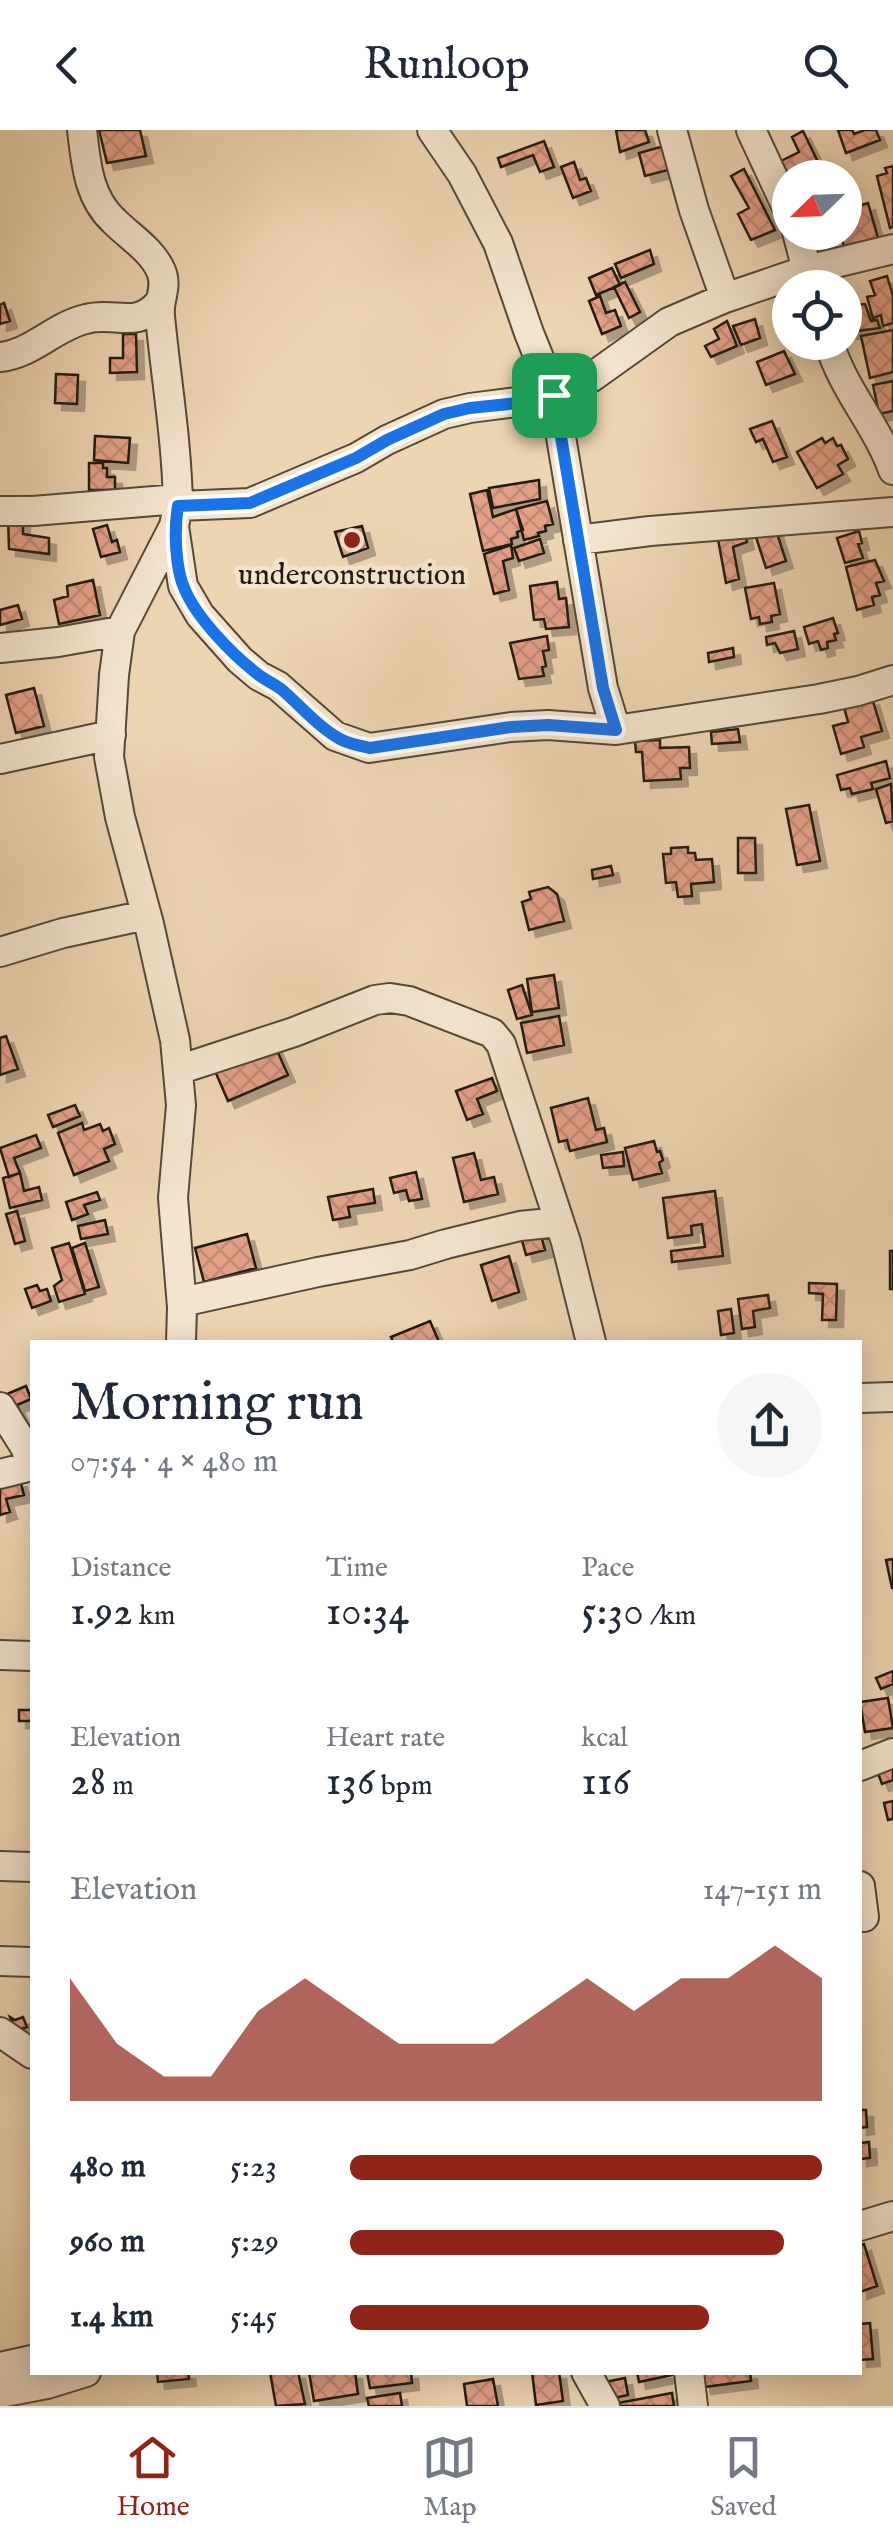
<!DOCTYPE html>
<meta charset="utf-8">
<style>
:root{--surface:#fff;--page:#f6f6f7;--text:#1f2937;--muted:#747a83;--line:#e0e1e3;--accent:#8f2418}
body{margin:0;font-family:"IM FELL English",serif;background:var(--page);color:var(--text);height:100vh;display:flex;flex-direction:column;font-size:38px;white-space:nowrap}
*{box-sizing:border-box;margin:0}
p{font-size:32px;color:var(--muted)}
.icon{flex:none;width:55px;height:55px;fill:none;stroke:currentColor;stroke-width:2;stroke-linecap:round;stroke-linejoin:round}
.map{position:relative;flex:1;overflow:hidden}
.drawer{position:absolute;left:30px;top:1210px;width:832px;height:1035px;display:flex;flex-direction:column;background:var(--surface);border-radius:0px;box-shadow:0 5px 25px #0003}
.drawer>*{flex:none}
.needle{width:65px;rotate:247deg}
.tools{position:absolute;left:772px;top:30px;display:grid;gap:20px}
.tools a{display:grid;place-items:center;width:90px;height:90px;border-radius:50%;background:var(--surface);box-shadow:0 5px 25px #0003;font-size:50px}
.pin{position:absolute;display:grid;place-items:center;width:85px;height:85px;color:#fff;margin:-42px;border-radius:20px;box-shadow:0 5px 15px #0006}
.round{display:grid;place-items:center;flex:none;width:105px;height:105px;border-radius:52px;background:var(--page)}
.head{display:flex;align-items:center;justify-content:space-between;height:170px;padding:0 40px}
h1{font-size:55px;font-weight:600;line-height:75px}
.stats{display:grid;grid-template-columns:repeat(3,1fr);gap:15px;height:170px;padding:10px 40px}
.stats div{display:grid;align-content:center}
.stats b{font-size:42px;font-weight:600}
.stats small{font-size:28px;font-weight:400}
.stats p{font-size:28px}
.chart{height:280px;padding:20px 40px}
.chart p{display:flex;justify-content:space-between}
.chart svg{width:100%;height:180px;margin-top:10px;fill:var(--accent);opacity:.7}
ul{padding:0 40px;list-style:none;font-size:32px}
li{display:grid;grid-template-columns:160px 120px 1fr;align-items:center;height:75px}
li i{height:25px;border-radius:12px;background:var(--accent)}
header{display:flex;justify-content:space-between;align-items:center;height:130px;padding:0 40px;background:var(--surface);font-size:45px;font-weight:600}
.tab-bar{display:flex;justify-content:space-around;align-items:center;height:140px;border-top:2px solid var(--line);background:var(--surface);font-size:28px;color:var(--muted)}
.tab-bar a{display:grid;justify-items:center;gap:5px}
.tab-bar .on{color:var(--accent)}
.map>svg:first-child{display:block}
.building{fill:url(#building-cross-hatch);stroke:#221a11;stroke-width:2.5;filter:url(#shadow)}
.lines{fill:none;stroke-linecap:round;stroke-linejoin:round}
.minor-casing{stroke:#554939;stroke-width:32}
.minor{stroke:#f4e4cd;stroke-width:28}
.route-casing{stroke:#fff;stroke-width:20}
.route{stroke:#1a73e8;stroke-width:12}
.poi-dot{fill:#8f2418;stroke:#f4e4cd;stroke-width:4}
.labels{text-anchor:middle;stroke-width:9;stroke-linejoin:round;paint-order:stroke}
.poi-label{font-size:30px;fill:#221a11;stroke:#f4e4cd}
</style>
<header><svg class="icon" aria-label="back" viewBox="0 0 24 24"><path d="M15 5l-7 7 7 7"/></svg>Runloop<svg class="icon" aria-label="search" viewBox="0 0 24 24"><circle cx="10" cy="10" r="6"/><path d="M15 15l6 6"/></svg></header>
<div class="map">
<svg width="893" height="2276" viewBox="0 0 893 2276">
<defs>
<pattern id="building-cross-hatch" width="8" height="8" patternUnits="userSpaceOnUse" patternTransform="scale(2.5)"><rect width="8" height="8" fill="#e3a087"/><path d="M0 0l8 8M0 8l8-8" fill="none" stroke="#c28974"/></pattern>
<filter id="shadow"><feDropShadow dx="7" dy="7" stdDeviation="0" flood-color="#0004"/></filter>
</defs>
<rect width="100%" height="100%" fill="#eed5b2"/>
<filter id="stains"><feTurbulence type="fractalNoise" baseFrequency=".002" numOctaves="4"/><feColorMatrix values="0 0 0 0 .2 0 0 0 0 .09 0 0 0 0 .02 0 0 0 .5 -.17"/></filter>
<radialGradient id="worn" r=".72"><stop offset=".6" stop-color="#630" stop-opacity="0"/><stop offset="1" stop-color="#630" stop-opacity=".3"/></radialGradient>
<!-- building -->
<path class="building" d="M99 0H140L146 26 107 33Z
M616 0H645L649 12 620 22Z
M838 0H852L854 4 865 0H876L880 10 846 23Z
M803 1 818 32 789 47 781 31 799 22 792 7Z
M544 11 554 37 540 42 533 25 501 37 498 28Z
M664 16 672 39 645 46 639 23Z
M574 32 580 50 586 48 591 61 573 68 561 37Z
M893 36V97L890 98 877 46 887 43 885 38Z
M744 39 775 100 751 110 738 84 749 78 731 46Z
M868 73 878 108 844 118 841 102H845V80Z
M650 120 654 134 621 148 615 134Z
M612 138 620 155 596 165 589 148Z
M887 146 893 166V193L883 196 881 185 873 188 867 167 875 165 870 151Z
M625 152 640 182 629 188 614 157Z
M600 166 606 183 615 180 621 196 602 204 589 171Z
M4 173 10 191 0 194V175Z
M865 174 871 191 877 190 880 198 849 202 845 176Z
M755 189 760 208 741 215 733 196Z
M727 191 737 216 711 227 705 216 719 209 714 199Z
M893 200V242L870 248 861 206Z
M123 204H136L137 242 110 243V228H123Z
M784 221 795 244 766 255 757 232Z
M56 244 78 245 77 274 55 273Z
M893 251V281L879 284 873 255Z
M772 291 787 327 773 332 763 309 756 312 750 299Z
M95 306 130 308 128 333 94 330Z
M822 308 825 313 833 308 837 316 841 315 848 329 838 335 843 344 817 358 797 322Z
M89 333H103V338H107V347H115V360H89Z
M539 350 540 369 493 378 489 358Z
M487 360 493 387 516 379 523 400 517 402 518 407 511 409 512 414 483 421 470 364Z
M547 371 553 394 545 396 546 401 538 403 539 406 524 410 516 379Z
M23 387V404L49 408V424L9 419 8 388Z
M107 395 112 412 117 410 120 422 101 427 93 399Z
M362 396 368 418 343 427 335 402Z
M775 397 786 431 766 438 755 404Z
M744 399 747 412 733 417 739 449 726 453 718 409Z
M859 401 862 413 858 414 863 428 845 433 837 408Z
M540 409 544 423 519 431 514 418Z
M511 415 513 428 503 431 509 460 494 464 484 424Z
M875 430 884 451 876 453 880 465 872 467 874 475 857 480 846 437Z
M93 450 100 485 59 494 54 470 68 466 67 456Z
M557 452 559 469 566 468 569 497 546 499 544 489 534 490 530 456Z
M774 453 780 484 771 486 772 492 760 494 759 487 751 489 745 458Z
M18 475 22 489 0 495V480Z
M833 488 838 503 834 504 836 510 827 512 828 518 821 520 818 511 809 514 804 497Z
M794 501 798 519 780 523 775 513 767 515 766 507Z
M547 506 549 520 543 521 546 536 542 537 544 546 519 549 510 513Z
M733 518 734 527 709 532 708 523Z
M34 558 44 596 16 603 6 565Z
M872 568 882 601 861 607 864 617 841 624 833 596 848 592 844 577Z
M738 599 740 612 712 614 711 602Z
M660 610V618L689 617 690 638H680L681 649 644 651 642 622H636L635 611Z
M886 631 890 648 871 653 873 659 852 664 850 658 841 660 837 645Z
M891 654 893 691 886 693 876 659Z
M809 675 820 731 797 735 786 679Z
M738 708H755L756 743H738Z
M688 717V723H695L696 730 712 729 714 752 691 754 692 766 678 767 676 752 666 753 663 724H671V718Z
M611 736 613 745 593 749 592 740Z
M548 757 557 764 564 791 529 800 522 772 531 769 529 762Z
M554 845 559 878 532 882 527 849Z
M522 855 532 885 517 889 508 860Z
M559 886 564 915 527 923 521 893Z
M6 906 18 939 0 945V908Z
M275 916 288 945 228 971 215 941Z
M492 948 497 961 477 969 483 984 467 990 456 961Z
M588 968 596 1000 604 998 607 1012 570 1021 567 1010 559 1012 551 978Z
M75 975 80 986 53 997 48 985Z
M82 993 84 1000 100 994 103 1001 109 998 115 1014 104 1019 109 1031 74 1045 58 1003Z
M36 1005 41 1018 14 1028 20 1043 9 1047 0 1018Z
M654 1011 657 1022 660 1021 663 1030 659 1033 662 1043 633 1050 625 1018Z
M623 1022 624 1036 603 1038 601 1025Z
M474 1023 481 1050 494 1047 498 1064 464 1072 453 1028Z
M416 1042 422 1069 409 1071 406 1060 394 1063 390 1048Z
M20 1043 24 1061 39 1057 42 1070 10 1078 3 1048Z
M373 1059 375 1073 348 1077 350 1087 333 1090 328 1067Z
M715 1061 723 1126 672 1132 671 1121 705 1117 702 1094 691 1096 692 1105 668 1108 663 1068Z
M97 1062 100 1070 84 1075 88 1084 72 1090 66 1072Z
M17 1081 25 1111 15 1114 6 1084Z
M105 1090 108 1104 81 1109 78 1096Z
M540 1102 545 1120 526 1125 521 1107Z
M247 1104 256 1138 204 1152 195 1118Z
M69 1113 85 1164 59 1172 54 1156 62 1150 52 1118Z
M85 1113 99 1157 85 1161 72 1118Z
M890 1121H893V1159H890Z
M509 1126 519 1162 492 1171 481 1135Z
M809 1153 837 1154 836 1190H822L823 1164 809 1163Z
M37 1155 40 1161 47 1159 51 1171 32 1178 25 1159Z
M768 1165 770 1178 753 1181 755 1197 742 1199 738 1169Z
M731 1179 734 1203 721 1205 718 1181Z
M430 1191 439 1212H393L391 1207Z
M26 1256 31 1269 17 1275 27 1298 0 1267Z
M20 1350 24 1365 6 1369 10 1382 0 1385V1354Z
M893 1429V1458H892L886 1430Z
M893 1541V1554L881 1559 876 1548Z
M888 1568 893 1598 865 1602 860 1572Z
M19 1580H32V1591H19Z
M893 1629V1650L882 1654 875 1635Z
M893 1671V1689L888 1690 884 1673Z
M10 1887 15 1890 23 1887 27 1897 16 1901Z
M860 1980H866L867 1997 860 1998Z
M869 2012 870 2028 860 2029V2013Z
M864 2114 877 2156 860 2162V2115Z
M870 2193 873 2229 860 2230V2194Z
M157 2242H188L189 2249 158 2252Z
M270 2242H298L305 2274 276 2276Z
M309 2242H355L358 2264 314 2271Z
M367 2242H411L412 2253 370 2258Z
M532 2242H559L563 2271 536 2275Z
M637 2242H671L672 2245 639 2252Z
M702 2242H750L751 2251 704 2257Z
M625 2248 628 2265 609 2269 605 2252Z
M493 2249 498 2276H467L464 2254Z
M400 2263 402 2276H369L367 2268Z
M672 2263 674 2276H618V2273Z"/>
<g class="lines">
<!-- minor casing -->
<g class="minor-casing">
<path id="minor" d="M82 0C86 33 88 67 114 91 130 107 152 120 161 141 168 157 158 170 160 186 166 249 177 312 178 376L174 396 120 501 114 545 109 627 120 687 149 794 175 910 181 975 173 1068 182 1177 181 1212
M432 0 462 44 498 113 529 203 554 265 603 558 616 600
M672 0 694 80 725 168
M751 0 790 84
M797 102 807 140
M829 212C842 258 877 295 893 340
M0 227C32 224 55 196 86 189 115 181 136 200 159 173
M178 376 250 373 356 328 387 310 444 284 470 278 549 268 592 247 669 192 725 168 807 140 893 119
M0 381H33L178 369
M174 396 183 456 200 485 240 530 259 546 278 556 335 606 369 618 511 597 548 595 616 600 819 569 858 561 893 550
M578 410 650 401 893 382
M0 518 58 512 120 501
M0 629 111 605
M0 822 63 803 146 785
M178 940 294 902 375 870 390 868 409 871 492 903 501 914 566 1112 591 1212
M182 1172 318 1142 410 1125 446 1114 520 1096 559 1092
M860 1268 893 1267
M0 1277 25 1317 32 1337
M0 1344 32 1336
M0 1525 32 1526
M860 1636 893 1623
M0 1736 32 1737
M860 1756 864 1787
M0 1831 32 1832
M0 1902 32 1924
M860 2096 893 2086
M0 2237 32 2230
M586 2242 605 2276
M689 2242 693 2276
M0 2263 47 2254 86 2242"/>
</g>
<!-- minor -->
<use href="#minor" class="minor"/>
</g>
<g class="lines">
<!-- route casing -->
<g class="route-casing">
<path id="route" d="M554 265 603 558 616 600 548 595 511 597 370 618C360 616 349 614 340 609 318 597 300 575 281 559 273 553 263 549 255 542 231 523 197 488 185 460 175 439 174 399 178 376L250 373 356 328 387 310 444 284 470 278 538 271Z"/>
</g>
<!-- route -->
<use href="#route" class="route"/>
</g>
<!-- markers -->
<circle class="poi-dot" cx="352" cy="410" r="10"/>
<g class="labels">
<!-- poi labels -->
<g class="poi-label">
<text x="352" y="454">underconstruction</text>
</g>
</g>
<rect width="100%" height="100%" filter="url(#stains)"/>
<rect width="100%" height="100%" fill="url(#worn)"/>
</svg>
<div class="tools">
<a><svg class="needle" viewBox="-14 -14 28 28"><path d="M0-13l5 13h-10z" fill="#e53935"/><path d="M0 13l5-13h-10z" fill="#747a83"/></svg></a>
<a><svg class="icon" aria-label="locate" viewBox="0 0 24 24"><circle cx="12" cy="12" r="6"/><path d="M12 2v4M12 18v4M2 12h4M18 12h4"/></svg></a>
</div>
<div class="pin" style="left:554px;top:265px;background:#1e9e55"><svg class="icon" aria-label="arrive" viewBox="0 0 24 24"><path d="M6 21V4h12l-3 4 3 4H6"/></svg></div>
<section class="drawer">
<div class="head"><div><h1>Morning run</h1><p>07:54 · 4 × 480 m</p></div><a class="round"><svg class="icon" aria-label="share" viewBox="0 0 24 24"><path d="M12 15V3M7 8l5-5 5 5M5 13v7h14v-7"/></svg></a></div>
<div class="stats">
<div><p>Distance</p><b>1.92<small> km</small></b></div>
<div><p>Time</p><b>10:34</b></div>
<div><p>Pace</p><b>5:30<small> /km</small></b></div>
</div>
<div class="stats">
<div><p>Elevation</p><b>28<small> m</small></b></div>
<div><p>Heart rate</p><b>136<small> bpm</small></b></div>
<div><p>kcal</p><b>116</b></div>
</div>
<div class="chart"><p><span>Elevation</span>147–151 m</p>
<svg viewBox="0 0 160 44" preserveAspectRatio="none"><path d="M0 44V14L10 30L20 38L30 38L40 22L50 14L60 22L70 30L80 30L90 30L100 22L110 14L120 22L130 14L140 14L150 6L160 14V44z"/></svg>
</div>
<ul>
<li><b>480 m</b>5:23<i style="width:100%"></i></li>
<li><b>960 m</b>5:29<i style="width:92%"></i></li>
<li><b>1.4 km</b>5:45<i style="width:76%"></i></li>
</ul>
</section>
</div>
<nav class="tab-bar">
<a class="on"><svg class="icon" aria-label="home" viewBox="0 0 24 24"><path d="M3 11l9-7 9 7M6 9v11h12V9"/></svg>Home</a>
<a><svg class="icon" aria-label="map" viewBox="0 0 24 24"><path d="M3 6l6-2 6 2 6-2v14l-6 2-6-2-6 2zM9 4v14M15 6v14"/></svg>Map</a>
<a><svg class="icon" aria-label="saved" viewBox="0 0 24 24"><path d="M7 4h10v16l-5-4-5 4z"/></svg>Saved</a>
</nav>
